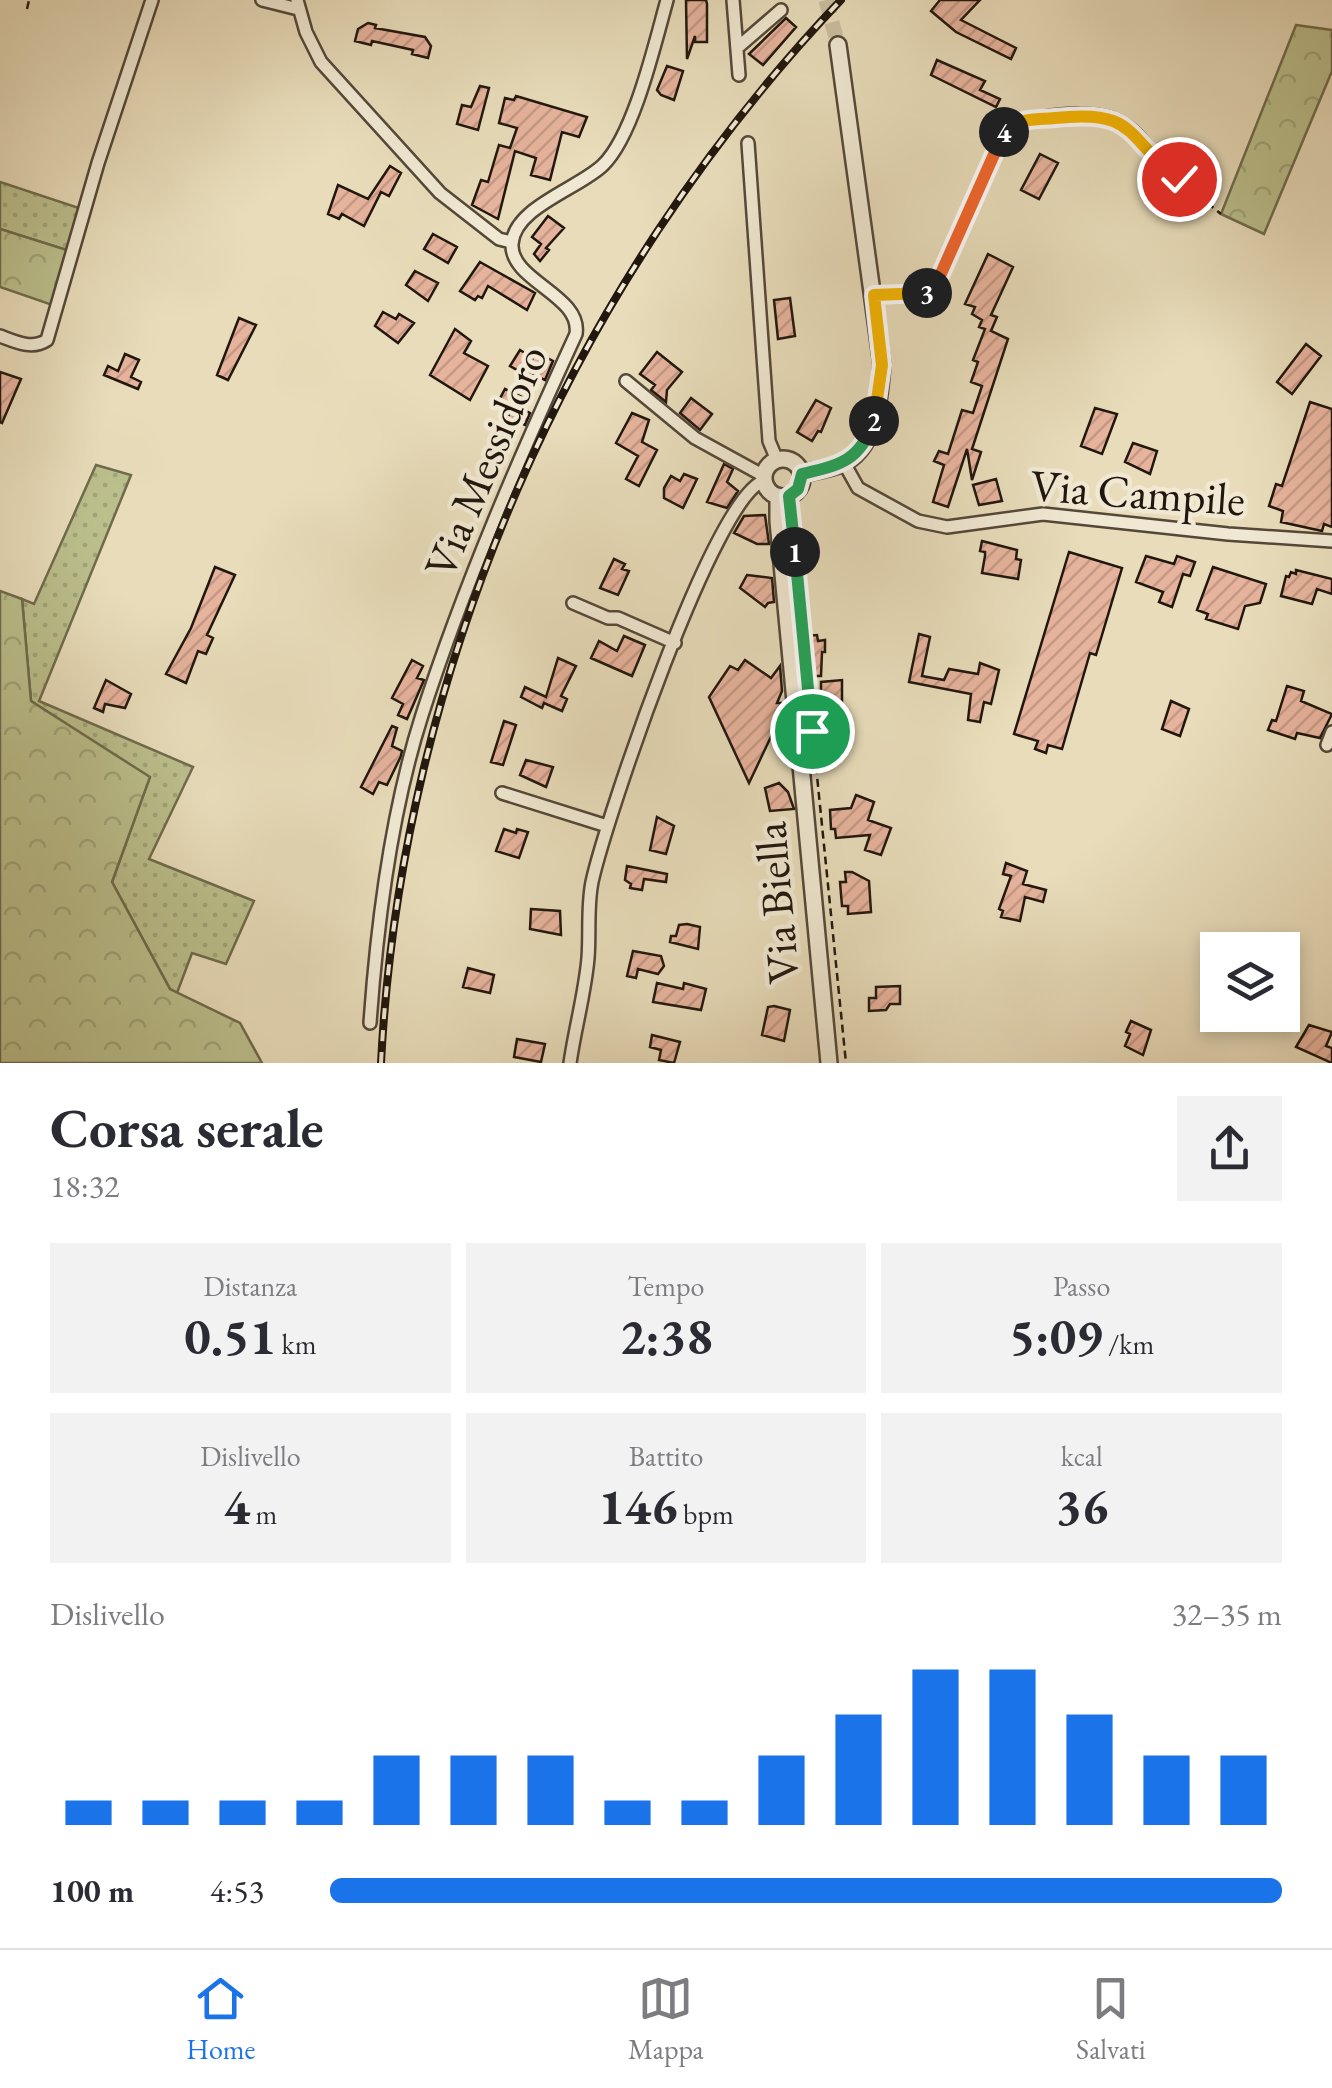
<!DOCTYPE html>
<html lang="it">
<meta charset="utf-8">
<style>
:root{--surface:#fff;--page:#f2f2f3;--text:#2b2b33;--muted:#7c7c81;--line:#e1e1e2;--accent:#1a73e8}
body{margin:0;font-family:"EB Garamond",serif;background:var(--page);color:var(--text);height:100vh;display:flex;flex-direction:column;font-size:38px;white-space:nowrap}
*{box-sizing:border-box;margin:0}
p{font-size:32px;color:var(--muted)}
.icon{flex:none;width:55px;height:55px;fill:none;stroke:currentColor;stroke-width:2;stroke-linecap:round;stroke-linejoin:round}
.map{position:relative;height:1063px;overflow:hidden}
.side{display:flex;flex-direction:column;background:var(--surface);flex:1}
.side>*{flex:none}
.tools{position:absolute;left:1200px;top:932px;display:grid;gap:20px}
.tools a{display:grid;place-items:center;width:100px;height:100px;border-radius:0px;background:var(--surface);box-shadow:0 5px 15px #0003;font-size:50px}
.pin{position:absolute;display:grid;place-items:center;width:85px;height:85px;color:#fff;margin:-42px;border:5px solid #fff;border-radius:50%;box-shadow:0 2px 10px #0007}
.km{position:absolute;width:50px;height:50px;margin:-25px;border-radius:50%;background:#222;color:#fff;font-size:28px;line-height:50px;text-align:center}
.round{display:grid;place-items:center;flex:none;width:105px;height:105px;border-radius:0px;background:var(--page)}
.head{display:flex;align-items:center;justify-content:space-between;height:170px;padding:0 50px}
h1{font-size:55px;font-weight:700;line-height:75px}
.figures{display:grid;grid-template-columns:repeat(3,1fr);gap:15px;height:170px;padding:10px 50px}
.figures div{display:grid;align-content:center;border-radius:0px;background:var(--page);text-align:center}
.figures b{font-size:50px;font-weight:700}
.figures small{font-size:28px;font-weight:400}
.figures p{font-size:28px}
.chart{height:280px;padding:20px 50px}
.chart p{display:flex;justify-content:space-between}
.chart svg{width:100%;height:180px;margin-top:10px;stroke:var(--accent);stroke-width:6}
ul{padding:0 50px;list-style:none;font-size:32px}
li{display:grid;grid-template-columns:160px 120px 1fr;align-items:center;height:75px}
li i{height:25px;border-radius:12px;background:var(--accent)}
.tabs{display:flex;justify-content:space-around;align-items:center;height:140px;border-top:2px solid var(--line);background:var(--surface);font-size:28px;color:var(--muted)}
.tabs a{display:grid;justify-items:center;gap:5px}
.tabs .on{color:var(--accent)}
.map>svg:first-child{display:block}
.grass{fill:url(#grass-dots);stroke:#6e6b4d;stroke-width:2.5}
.forest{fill:url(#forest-crowns);stroke:#6e6b4d;stroke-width:2.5}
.building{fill:url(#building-hatch);stroke:#22170e;stroke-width:2.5}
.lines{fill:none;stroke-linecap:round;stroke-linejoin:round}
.tertiary-tunnel{stroke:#cabea0;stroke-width:15;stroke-dasharray:15 8;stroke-linecap:butt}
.minor-casing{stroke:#544839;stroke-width:16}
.tertiary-casing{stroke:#544839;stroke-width:20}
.path{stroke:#22170e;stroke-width:2.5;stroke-dasharray:8 5;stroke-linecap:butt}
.minor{stroke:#f0e8d2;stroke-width:11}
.tertiary{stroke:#f0e8d2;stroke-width:15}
.rail-casing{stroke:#22170e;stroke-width:8}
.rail{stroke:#f0e8d2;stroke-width:4;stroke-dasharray:11;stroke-linecap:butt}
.split-1-casing{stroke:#fff;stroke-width:20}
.split-2-casing{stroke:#fff;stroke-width:20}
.split-3-casing{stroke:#fff;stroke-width:20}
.split-4-casing{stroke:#fff;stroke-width:20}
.split-5-casing{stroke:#fff;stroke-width:20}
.split-1{stroke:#22a559;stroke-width:12}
.split-2{stroke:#22a559;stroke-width:12}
.split-3{stroke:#f5b400;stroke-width:12}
.split-4{stroke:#f0652b;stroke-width:12}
.split-5{stroke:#f5b400;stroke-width:12}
.labels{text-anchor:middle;stroke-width:9;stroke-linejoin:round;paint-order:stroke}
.street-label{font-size:45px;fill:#22170e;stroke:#f0e8d2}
</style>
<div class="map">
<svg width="1332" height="1063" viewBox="0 0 1332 1063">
<defs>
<pattern id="grass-dots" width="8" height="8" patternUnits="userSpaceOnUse" patternTransform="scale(2.5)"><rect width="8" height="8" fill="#bbbf8c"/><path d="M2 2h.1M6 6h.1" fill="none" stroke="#a0a378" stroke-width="1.8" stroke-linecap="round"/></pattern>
<pattern id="forest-crowns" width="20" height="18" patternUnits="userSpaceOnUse" patternTransform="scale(2.5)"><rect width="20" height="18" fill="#bbbf8c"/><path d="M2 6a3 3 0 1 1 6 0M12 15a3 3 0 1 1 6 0" fill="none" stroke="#a0a378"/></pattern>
<pattern id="building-hatch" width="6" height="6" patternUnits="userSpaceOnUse" patternTransform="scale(2.5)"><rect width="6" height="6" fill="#e6b39c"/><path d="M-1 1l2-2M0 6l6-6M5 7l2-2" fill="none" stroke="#c59985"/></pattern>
</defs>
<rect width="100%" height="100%" fill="#e8dcba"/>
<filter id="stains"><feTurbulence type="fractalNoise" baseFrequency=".002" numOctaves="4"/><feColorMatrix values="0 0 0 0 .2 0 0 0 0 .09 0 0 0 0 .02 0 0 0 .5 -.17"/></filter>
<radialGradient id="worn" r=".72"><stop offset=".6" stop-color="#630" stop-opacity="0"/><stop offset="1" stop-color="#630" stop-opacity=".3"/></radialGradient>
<!-- grass -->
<path class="grass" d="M0 182 85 210 73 252 0 229Z
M96 465 131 475 39 701 193 767 149 859 254 901 226 964 192 953 177 993 170 989 112 882 149 779 31 701 22 599 34 604Z"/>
<!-- forest -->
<path class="forest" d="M1296 25 1332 30V71L1264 234 1221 214Z
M0 229 73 252 58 307 0 287Z
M0 591 22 599 31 701 150 777 112 882 170 989 240 1023 262 1063H0Z"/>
<!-- building -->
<path class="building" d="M686 0H706L707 4V42H695V36L687 59Z
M940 0H980L961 20 1016 48 1011 59 956 32 931 11Z
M786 18 796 27 763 65 749 54Z
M368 23 376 25 375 28 425 37 431 46 428 58 412 54 413 50 372 41 371 45 355 41 358 29Z
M937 60 985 81 980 90 1000 99 996 107 931 75Z
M667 66 683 71 674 100 661 95 657 90Z
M480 86 489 88 478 130 457 124 462 105 471 107Z
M516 96 587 117 579 137 562 132 550 180 531 175 536 158 515 151 498 219 472 205 481 180 488 182 499 145 510 148 517 128 499 123 505 98 514 100Z
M1040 154 1058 163 1039 199 1021 190Z
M390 166 401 173 389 196 381 192 364 226 342 214 339 219 328 214 338 185 368 199Z
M548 216 564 228 546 248 549 250 540 261 534 254 541 244 532 237Z
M433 234 457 247 448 263 424 249Z
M988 254 1013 267 991 315 997 317 991 331 1008 339 972 449 981 452 972 480 967 449 948 507 933 502 944 465 934 461 939 451 948 454 962 410 973 413 982 386 971 382 978 362 973 360 985 329 979 327 982 320 972 314 975 307 965 304Z
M480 262 535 293 527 310 488 286 482 298 478 296 475 300 460 291Z
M415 271 438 283 428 301 406 285Z
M790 298 795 336 778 339 774 300Z
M383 312 396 319 399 314 414 323 398 343 375 326Z
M239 318 256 325 228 380 217 375Z
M455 329 471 341 464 353 488 366 470 400 430 375Z
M1306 344 1321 356 1292 394 1277 382Z
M520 350 533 358 536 352 553 361 545 380 521 368 519 371 510 366Z
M657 352 682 372 667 390 666 402 651 390 655 385 640 374Z
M125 354 139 360 131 377 141 382 138 389 104 375 108 366 118 371Z
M0 372 21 379 2 423 0 422Z
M505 389 522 397 517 406 530 413 525 425 507 418 510 413 496 406Z
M691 398 712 414 700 430 680 413Z
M816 400 831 408 821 432 818 431 812 441 797 432Z
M1310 402 1332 409V527L1324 524 1322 531 1281 522 1283 511 1269 506 1276 484 1282 486Z
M1095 408 1117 414 1102 454 1081 446Z
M632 413 649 420 642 442 657 450 639 486 626 479 638 456 616 443Z
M1133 443 1157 451 1150 474 1125 462Z
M724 464 733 469 727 482 738 491 727 508 707 502Z
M684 474 697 479 683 508 664 498V488L671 476 680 481Z
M996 479 1002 501 979 505 973 485Z
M765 515 769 544H757L734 533 744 516Z
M982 541 1017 550 1016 559 1021 560 1018 579 982 573 985 556V552L980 551Z
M1069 552 1122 568 1096 655 1090 653 1062 749 1048 745 1046 753 1035 749 1038 741 1014 734Z
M1146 556 1174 564 1177 556 1195 562 1190 576 1183 574 1172 607 1159 602 1163 592 1136 582Z
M614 559 625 564 622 569 629 571 618 595 600 588Z
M215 567 235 575 207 635 213 638 206 654 198 651 186 683 166 674 191 628Z
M1213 567 1266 584 1260 603 1245 606 1238 629 1206 619 1208 614 1197 610Z
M1296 570 1332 579V594L1317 589 1312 604 1281 596 1286 576 1289 577 1291 572 1296 574Z
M747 575 772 578 774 602 768 603 765 607 740 588Z
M919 634 930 637 922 676 944 680 949 669 978 674 980 663 999 670 991 704 984 702 980 722 968 720 971 694 909 682Z
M817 635 818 641 825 640V652H822L821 676H811L804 636Z
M624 636 645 645 632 676 591 658 599 641 617 651Z
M558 658 576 666 561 696 567 699 562 711 544 703 542 708 521 697 525 687 546 697Z
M412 660 423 666 417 678 424 680 407 719 398 715 403 704 392 698Z
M745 660 771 678 780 666 782 691 777 703H783L784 715V724L778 722 749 783 709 697 730 666 738 670Z
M106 680 131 694 125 708 105 704 103 712 94 708Z
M842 680V707L830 708 821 697V682Z
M1287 686 1304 691 1301 701 1332 714 1320 738 1297 733 1295 739 1268 730 1272 720 1276 721Z
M1171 701 1189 709 1180 736 1162 729Z
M504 721 516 725 503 765 491 762Z
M392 726 397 728 392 746 402 751 401 756 387 785 379 782 373 794 361 787Z
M526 760 553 767 546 787 520 775Z
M779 783 788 792 794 809 770 811 765 788Z
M856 795 874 802 868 820 891 828 881 855 865 850 870 835 836 838 835 829H831L830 810 851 808Z
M657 817 674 826 666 854 650 850Z
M504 829 516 833 517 829 528 832 519 858 496 851Z
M1006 863 1027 871 1023 884 1046 890 1043 902 1025 897 1020 921 1001 917 1003 911 999 909 1011 876 1003 874Z
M627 866 667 874 666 882 644 879 642 890 630 888 631 884 625 880Z
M845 872H852L869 881 871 912 848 914V906H842L840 882H846Z
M531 909 560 911 561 935 530 929Z
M687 924 700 927 698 949 670 942 671 936H676L679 925Z
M633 951 661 956 664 966 658 974 638 969 636 978 627 976Z
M468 968 494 975 490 993 463 987Z
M657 983 683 989 684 983 706 989 701 1010 653 1002Z
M900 986V1004H890L886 1010 869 1011V998H876V987Z
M774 1006 790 1010 784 1041 762 1035 768 1007Z
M1131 1021 1151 1030 1143 1055 1125 1046 1130 1034 1126 1032Z
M1309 1025 1332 1032 1326 1046 1332 1048V1063L1296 1047Z
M652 1035 680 1042 674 1063 659 1060 661 1050 650 1047Z
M517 1039 545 1044 541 1062 514 1057Z"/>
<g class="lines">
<!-- tertiary-tunnel -->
<path class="tertiary-tunnel" d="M826 0 838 45"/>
<!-- minor casing -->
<g class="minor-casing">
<path id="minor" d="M262 0 298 9
M297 0 306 32 321 62 440 193 499 239 511 242
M733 0 739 75
M737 48 781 10
M748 143 769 441 777 460
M874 295 928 292 939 278 1000 137C1018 114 1092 108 1118 121 1140 131 1151 156 1168 171
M0 336C16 342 32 350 47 340L98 163 152 0
M626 381 695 438 764 476
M844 463 858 488 918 521 947 527 1043 514 1228 534 1332 541
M573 603 608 618H618L675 643
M1327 745 1332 732
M502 793 607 826
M370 1023C377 924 392 809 422 715 464 585 519 458 576 334 582 295 510 281 512 244 514 207 580 188 603 165 634 135 655 43 667 0
M570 1063C575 1028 585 993 588 958 590 932 587 907 592 882 605 822 715 494 764 481"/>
</g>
<!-- tertiary casing -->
<g class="tertiary-casing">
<path id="tertiary" d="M764 478a19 19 0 1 1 38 0a19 19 0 1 1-38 0Z
M801 474C814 471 829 469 841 464 877 449 879 398 882 365L838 45
M778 496V521L829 1063"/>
</g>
<!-- path -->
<path class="path" d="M27 9 29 0
M1177 178 1221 214
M816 766 846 1063"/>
<!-- minor -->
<use href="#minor" class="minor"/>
<!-- tertiary -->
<use href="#tertiary" class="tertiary"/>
<!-- rail casing -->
<g class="rail-casing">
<path id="rail" d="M381 1063C401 669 570 285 841 0"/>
</g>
<!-- rail -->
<use href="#rail" class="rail"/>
</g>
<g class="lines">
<!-- split-1 casing -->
<g class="split-1-casing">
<path id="split-1" d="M795 552 812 731"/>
</g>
<!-- split-2 casing -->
<g class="split-2-casing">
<path id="split-2" d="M795 552 789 496 798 489 802 474C840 465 860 461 874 421"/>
</g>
<!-- split-3 casing -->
<g class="split-3-casing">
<path id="split-3" d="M874 421 882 365 874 295 927 293"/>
</g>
<!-- split-4 casing -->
<g class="split-4-casing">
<path id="split-4" d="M927 293 939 278 1004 132"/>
</g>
<!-- split-5 casing -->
<g class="split-5-casing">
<path id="split-5" d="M1004 132C1020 117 1036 120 1055 118 1138 109 1124 137 1179 179"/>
</g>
<!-- split-1 -->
<use href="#split-1" class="split-1"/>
<!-- split-2 -->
<use href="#split-2" class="split-2"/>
<!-- split-3 -->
<use href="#split-3" class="split-3"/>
<!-- split-4 -->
<use href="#split-4" class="split-4"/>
<!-- split-5 -->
<use href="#split-5" class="split-5"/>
</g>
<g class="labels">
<!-- street labels -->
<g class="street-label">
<text transform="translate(485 461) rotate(-67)" y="16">Via Messidoro</text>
<text transform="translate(1138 492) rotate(4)" y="16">Via Campile</text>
<text transform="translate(776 903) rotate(-95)" y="16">Via Biella</text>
</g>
</g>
<rect width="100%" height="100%" filter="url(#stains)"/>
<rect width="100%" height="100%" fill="url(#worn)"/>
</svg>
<div class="tools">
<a><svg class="icon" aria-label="layers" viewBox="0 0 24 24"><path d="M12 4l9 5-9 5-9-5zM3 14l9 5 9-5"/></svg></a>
</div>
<div class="pin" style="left:812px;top:731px;background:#1e9e55"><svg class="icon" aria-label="arrive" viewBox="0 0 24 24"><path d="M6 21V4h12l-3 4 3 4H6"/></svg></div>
<div class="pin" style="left:1179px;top:179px;background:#d93025"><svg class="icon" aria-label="check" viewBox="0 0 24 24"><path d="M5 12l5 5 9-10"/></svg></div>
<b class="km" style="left:795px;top:552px">1</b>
<b class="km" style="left:874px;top:421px">2</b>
<b class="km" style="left:927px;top:293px">3</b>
<b class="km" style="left:1004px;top:132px">4</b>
</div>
<section class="side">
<div class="head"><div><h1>Corsa serale</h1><p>18:32</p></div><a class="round"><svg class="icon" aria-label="share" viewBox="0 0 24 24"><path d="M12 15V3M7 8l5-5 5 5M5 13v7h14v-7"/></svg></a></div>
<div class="figures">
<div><p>Distanza</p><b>0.51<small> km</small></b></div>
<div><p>Tempo</p><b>2:38</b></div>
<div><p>Passo</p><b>5:09<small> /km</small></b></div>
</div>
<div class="figures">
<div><p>Dislivello</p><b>4<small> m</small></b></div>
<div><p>Battito</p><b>146<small> bpm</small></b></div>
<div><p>kcal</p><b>36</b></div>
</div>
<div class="chart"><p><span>Dislivello</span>32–35 m</p>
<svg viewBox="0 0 160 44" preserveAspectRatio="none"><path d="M5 44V38M15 44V38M25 44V38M35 44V38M45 44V27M55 44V27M65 44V27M75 44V38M85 44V38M95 44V27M105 44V17M115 44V6M125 44V6M135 44V17M145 44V27M155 44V27"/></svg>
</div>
<ul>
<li><b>100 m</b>4:53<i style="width:100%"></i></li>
</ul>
</section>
<nav class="tabs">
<a class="on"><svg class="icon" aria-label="home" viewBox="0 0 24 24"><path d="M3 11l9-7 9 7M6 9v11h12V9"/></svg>Home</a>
<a><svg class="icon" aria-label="map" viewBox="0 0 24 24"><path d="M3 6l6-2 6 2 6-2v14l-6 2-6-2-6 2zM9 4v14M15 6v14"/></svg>Mappa</a>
<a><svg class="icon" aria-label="saved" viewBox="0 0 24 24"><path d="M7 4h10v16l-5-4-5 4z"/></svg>Salvati</a>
</nav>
